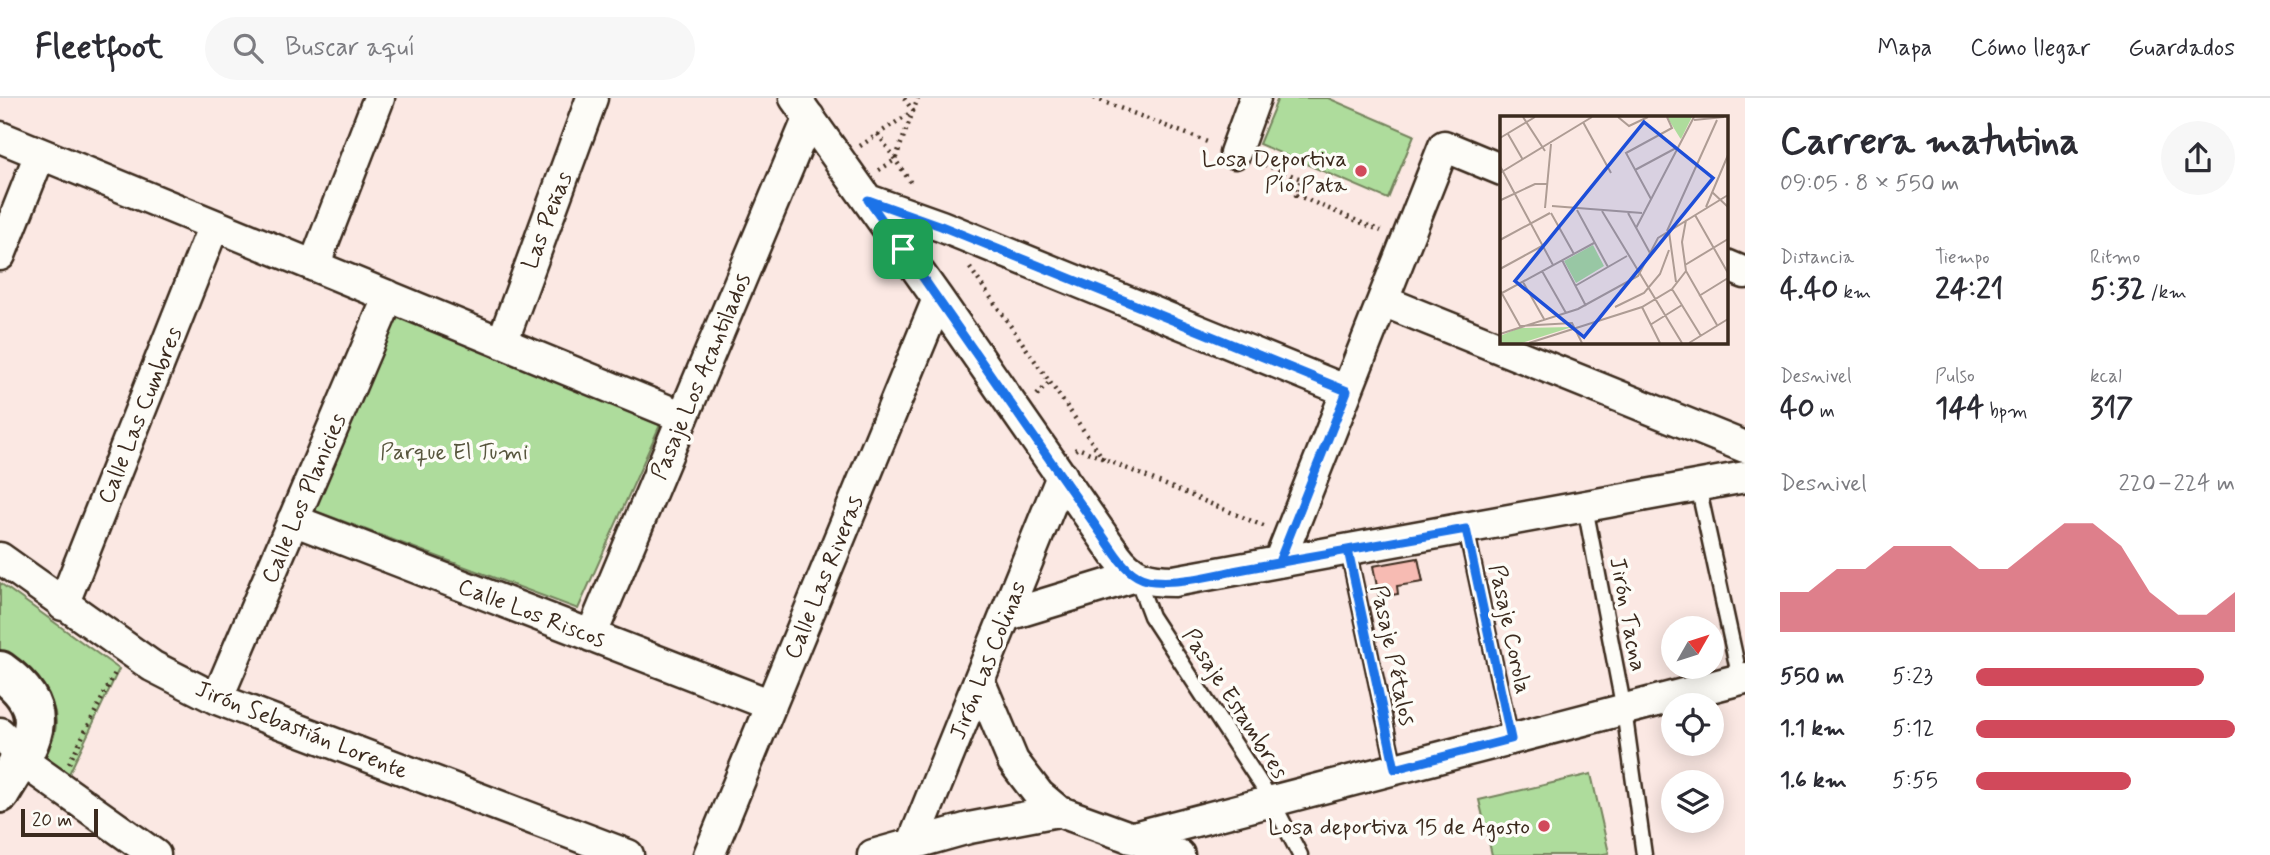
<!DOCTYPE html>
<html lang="es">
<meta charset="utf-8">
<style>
:root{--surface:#fff;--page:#f7f7f7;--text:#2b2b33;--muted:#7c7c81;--line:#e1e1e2;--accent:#d1495b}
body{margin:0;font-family:Mynerve,sans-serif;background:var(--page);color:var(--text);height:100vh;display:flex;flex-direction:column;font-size:26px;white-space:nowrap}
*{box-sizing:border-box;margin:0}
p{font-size:23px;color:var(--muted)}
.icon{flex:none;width:38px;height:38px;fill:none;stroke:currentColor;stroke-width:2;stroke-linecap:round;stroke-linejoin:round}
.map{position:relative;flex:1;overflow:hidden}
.side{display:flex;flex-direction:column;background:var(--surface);width:525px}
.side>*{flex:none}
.needle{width:46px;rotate:51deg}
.controls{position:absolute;left:1661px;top:518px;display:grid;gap:14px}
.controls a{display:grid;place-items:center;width:63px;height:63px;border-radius:50%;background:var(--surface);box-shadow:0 4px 18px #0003;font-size:35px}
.scale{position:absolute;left:21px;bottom:18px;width:77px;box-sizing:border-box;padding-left:7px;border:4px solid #3b2a1e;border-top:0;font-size:19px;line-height:24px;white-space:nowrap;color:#3b2a1e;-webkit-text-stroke:5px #fdfcf7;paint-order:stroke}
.pin{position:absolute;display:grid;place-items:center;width:60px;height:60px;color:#fff;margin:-30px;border-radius:14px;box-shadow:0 4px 10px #0006}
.round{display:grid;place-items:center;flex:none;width:74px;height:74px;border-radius:37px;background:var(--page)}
.head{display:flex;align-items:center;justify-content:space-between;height:119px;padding:0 35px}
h1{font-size:38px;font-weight:800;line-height:52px}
.stats{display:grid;grid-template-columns:repeat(3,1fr);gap:10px;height:119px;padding:7px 35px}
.stats div{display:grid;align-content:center}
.stats b{font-size:30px;font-weight:800}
.stats small{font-size:19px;font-weight:400}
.stats p{font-size:19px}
.chart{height:196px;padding:14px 35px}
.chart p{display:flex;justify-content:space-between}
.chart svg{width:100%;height:126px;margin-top:7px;fill:var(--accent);opacity:.7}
ul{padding:0 35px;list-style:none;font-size:23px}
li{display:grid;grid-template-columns:112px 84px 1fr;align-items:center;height:52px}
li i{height:18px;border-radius:9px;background:var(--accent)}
header{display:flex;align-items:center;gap:42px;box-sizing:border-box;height:98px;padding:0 35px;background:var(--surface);border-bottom:2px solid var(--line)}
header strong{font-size:33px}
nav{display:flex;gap:38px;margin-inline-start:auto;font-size:24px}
.search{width:490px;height:63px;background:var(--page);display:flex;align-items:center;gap:18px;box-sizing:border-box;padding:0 24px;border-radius:38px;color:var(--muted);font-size:26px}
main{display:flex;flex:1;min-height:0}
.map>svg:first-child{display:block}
.green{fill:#aedc9c;stroke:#74835d;stroke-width:2}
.building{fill:#f7bbb3;stroke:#3b2a1e;stroke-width:2}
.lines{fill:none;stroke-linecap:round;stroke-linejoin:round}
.lane-casing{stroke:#3b2a1e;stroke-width:19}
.street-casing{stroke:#3b2a1e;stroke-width:35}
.secondary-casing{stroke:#3b2a1e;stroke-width:44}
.path{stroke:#3b2a1e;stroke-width:4.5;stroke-dasharray:2 5;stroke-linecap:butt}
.lane{stroke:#fdfcf7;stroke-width:14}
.street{stroke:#fdfcf7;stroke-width:30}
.secondary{stroke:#fdfcf7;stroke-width:38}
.route-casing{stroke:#fff;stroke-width:14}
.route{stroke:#1a73e8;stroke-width:9}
.poi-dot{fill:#d1495b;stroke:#fdfcf7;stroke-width:2.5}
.labels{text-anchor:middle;stroke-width:7;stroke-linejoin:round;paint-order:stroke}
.poi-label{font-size:23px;fill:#3b2a1e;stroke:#fdfcf7;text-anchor:end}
.street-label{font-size:23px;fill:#3b2a1e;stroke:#fdfcf7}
.park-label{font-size:23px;fill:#58563e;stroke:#fdfcf7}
.inset-road{fill:none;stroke:#ae9c94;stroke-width:2}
.view{fill:#1d4ed8;fill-opacity:0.15;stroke:#1d4ed8;stroke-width:3.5}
.inset-edge{fill:none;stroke:#3b2a1e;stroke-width:3.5}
</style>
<header>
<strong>Fleetfoot</strong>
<div class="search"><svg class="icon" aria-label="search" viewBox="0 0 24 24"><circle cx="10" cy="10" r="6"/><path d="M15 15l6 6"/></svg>Buscar aquí</div>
<nav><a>Mapa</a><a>Cómo llegar</a><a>Guardados</a></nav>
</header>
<main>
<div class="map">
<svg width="1745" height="757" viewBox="0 0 1745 757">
<rect width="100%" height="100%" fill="#fbe8e3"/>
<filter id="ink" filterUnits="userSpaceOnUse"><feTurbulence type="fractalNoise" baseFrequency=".0143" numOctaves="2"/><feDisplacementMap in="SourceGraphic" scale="14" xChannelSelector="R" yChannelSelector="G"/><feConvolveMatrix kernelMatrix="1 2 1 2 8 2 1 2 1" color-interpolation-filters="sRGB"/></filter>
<g filter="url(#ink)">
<!-- green -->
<path class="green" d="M1278 0H1328L1414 37 1388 101 1259 46Z
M398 216 660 327 578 511 313 412Z
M0 485 119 571 67 680 41 663C45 655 51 646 54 638 65 599 28 573 0 556Z
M1591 676 1609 755 1598 757H1492L1479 702Z"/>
<!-- building -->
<path class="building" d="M1418 460 1423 484 1397 488 1398 496 1379 499 1373 468Z"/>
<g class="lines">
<!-- lane casing -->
<g class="lane-casing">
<path id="lane" d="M1698 388 1740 581
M1585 409 1624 612 1644 757
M1466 431 1511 641
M1348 452 1395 671
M1136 478 1151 518 1272 703 1300 757"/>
</g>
<!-- street casing -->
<g class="street-casing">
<path id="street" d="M795 0 938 201 1116 457C1132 479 1148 483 1174 483L1745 379
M0 39 683 319
M1235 55 1255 0
M868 102 941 128 1347 293
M0 157 40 56
M1726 167 1745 175
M314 168 379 0
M1383 203 1745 349
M502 245 592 0
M293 422 771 607
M0 460 152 568 217 601 628 757
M1279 464 1444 48 1502 72
M63 507 214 127
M1005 518 1136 478
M591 538 809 19
M979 582 1013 663 1039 697 1058 713
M217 601 389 198
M0 635 11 646 20 661 155 757
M1130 740 1745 580
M912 747 1062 378
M709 757 938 201
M873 757 969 730 1058 713 1179 757"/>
</g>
<!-- secondary casing -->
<g class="secondary-casing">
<path id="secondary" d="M0 573C59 615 29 646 0 695"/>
</g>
<!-- path -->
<path class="path" d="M1094 0 1210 45
M878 36 913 88
M860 48 913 13 904 0
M1258 64 1301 81 1296 97 1381 133
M879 72 895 62 918 0
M970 170 1105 363
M1037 297 1050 284
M1075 352 1078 350 1266 429
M69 665 116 573"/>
<!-- lane -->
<use href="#lane" class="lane"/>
<!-- street -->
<use href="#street" class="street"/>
<!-- secondary -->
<use href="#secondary" class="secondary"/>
</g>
</g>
<g class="lines" filter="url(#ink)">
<!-- route casing -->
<g class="route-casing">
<path id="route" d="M903 151 1116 457C1126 471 1137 482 1154 483 1187 486 1223 474 1255 469 1325 456 1396 443 1466 431L1511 641 1395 671 1348 452 1279 464 1347 293 941 128 868 102 903 151"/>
</g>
<!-- route -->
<use href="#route" class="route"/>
</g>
<!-- markers -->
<g class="poi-dot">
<circle cx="1361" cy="73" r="7"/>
<circle cx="1544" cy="728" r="7"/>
</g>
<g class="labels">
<!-- poi labels -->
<g class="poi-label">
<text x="1347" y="68">Losa Deportiva<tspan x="1347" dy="26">Pío Pata</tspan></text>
<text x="1530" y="736">Losa deportiva 15 de Agosto</text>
</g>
<!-- street labels -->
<g class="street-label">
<text transform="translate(546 122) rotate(-69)" y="8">Las Peñas</text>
<text transform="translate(700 278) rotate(-67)" y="8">Pasaje Los Acantilados</text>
<text transform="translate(139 317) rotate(-68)" y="8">Calle Las Cumbres</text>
<text transform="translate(303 400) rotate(-67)" y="8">Calle Los Planicies</text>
<text transform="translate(823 479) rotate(-68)" y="8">Calle Las Riveras</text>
<text transform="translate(532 514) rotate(21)" y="8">Calle Los Riscos</text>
<text transform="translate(1629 516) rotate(79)" y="8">Jirón Tacna</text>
<text transform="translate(1511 531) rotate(78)" y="8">Pasaje Corola</text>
<text transform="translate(1394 557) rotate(78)" y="8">Pasaje Pétalos</text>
<text transform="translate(987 562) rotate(-68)" y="8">Jirón Las Colinas</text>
<text transform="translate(1236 605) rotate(57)" y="8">Pasaje Estambres</text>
<text transform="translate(302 631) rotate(22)" y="8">Jirón Sebastián Lorente</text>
</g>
<!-- park labels -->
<g class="park-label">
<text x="454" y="361">Parque El Tumi</text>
</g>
</g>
<!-- overview -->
<g transform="translate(1500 18)">
<rect width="228" height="228" fill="#fbe8e3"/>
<path d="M167 1H192L181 23 180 22ZM93 129 104 150 76 167 64 145ZM72 211 22 227H0V220L19 212Z" fill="#aedc9c"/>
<path class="inset-road" d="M23 1 45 35M118 1 129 10 148 1M194 4 224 1M83 6 111 57M8 18 23 44M0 22 35 1M0 50 53 149M135 54 176 32M0 57 92 1M212 76 228 91M151 83 126 37 172 12 167 1M1 84 35 68H47M52 90 142 97M206 91 228 39M45 92 51 28M77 94 108 151M102 95 182 227M51 97 74 138M128 97 150 137M195 99 228 157M186 104 182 126 186 155 217 209M136 112 194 1M167 115 217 4M169 116 176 166M0 124 50 97M62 144 86 190M185 149 228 123M0 153 42 130M42 155 66 197M23 166 44 203M75 170 127 140M172 173 201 220M0 174 20 210 72 207 82 227M2 177 94 127M199 180 228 162M115 191 144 177 160 158 169 134M142 191 160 227M150 209 182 189M0 218 78 193 138 160 158 122 228 79M29 227 142 191 172 173 186 155M189 227 228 203"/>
<path class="view" d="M144 6 213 62 84 221 15 165Z"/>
<rect width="228" height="228" class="inset-edge"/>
</g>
</svg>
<div class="controls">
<a><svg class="needle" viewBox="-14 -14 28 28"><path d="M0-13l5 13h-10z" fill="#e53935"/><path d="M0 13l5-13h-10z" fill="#7c7c81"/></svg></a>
<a><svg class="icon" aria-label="locate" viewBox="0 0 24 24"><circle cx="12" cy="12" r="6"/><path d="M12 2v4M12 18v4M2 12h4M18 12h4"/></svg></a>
<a><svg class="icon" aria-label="layers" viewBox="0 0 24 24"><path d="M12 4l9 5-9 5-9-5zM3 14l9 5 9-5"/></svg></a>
</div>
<div class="scale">20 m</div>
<div class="pin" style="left:903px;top:151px;background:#1e9e55"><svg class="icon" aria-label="arrive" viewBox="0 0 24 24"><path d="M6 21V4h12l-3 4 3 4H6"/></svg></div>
</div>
<section class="side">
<div class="head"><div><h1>Carrera matutina</h1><p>09:05 · 8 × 550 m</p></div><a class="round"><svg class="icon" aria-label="share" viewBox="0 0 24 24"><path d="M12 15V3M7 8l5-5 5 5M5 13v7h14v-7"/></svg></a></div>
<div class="stats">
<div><p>Distancia</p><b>4.40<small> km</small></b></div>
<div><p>Tiempo</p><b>24:21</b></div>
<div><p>Ritmo</p><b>5:32<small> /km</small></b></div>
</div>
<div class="stats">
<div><p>Desnivel</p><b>40<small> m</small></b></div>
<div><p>Pulso</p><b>144<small> bpm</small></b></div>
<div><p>kcal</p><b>317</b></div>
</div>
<div class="chart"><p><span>Desnivel</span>220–224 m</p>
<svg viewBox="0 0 160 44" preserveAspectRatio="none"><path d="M0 44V30L10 30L20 22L30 22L40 14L50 14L60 14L70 22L80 22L90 14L100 6L110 6L120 14L130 30L140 38L150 38L160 30V44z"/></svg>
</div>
<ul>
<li><b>550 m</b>5:23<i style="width:88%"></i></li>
<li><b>1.1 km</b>5:12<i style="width:100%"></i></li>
<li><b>1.6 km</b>5:55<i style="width:60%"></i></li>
</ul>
</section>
</main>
